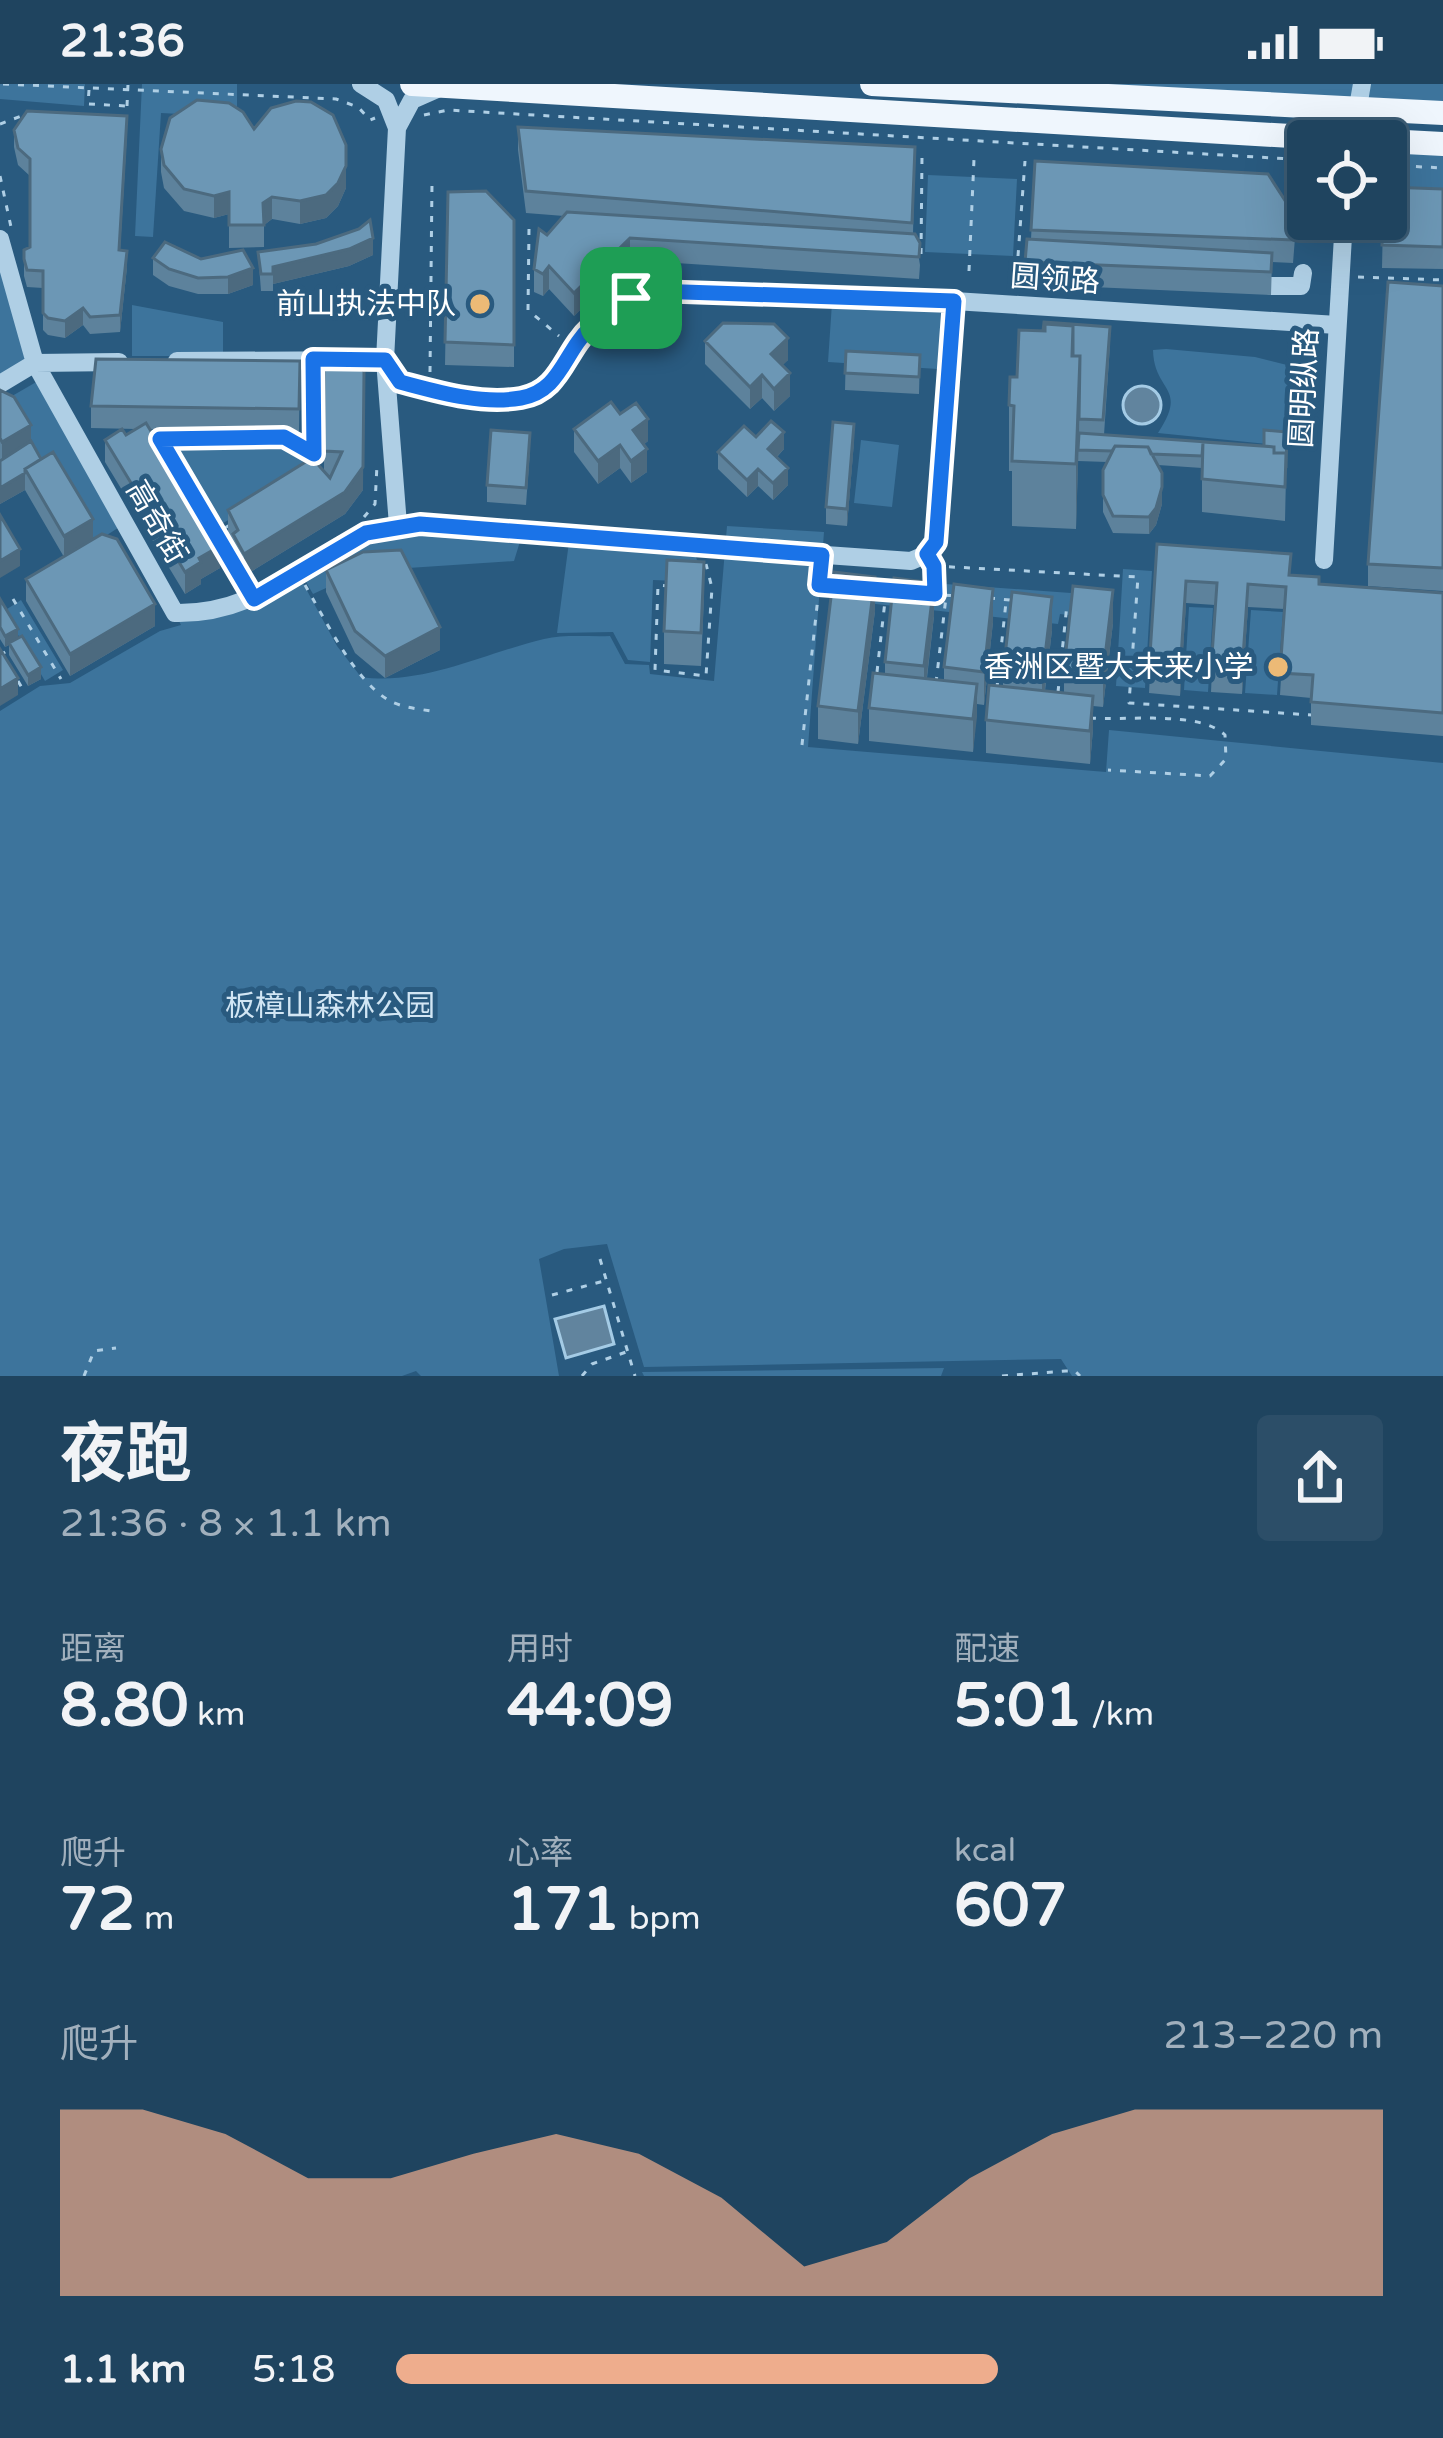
<!DOCTYPE html>
<html lang="zh">
<meta charset="utf-8">
<style>
:root{--surface:#1f445f;--page:#2c4e68;--text:#f1f3f6;--muted:#a1b0bd;--line:#3c5c74;--accent:#eead8d}
body{margin:0;font-family:"Varela Round","Noto Sans SC",sans-serif;background:var(--page);color:var(--text);height:100vh;display:flex;flex-direction:column;font-size:45px;white-space:nowrap}
*{box-sizing:border-box;margin:0}
p{font-size:39px;color:var(--muted)}
.icon{flex:none;width:66px;height:66px;fill:none;stroke:currentColor;stroke-width:2;stroke-linecap:round;stroke-linejoin:round}
.map{position:relative;height:1292px;overflow:hidden}
.details{display:flex;flex-direction:column;background:var(--surface);flex:1}
.details>*{flex:none}
.buttons{position:absolute;left:1287px;top:36px;display:grid;gap:24px}
.buttons a{display:grid;place-items:center;width:120px;height:120px;border-radius:12px;background:var(--surface);box-shadow:0 12px 48px #0002,0 0 0 3px var(--line);font-size:60px}
.pin{position:absolute;display:grid;place-items:center;width:102px;height:102px;color:#fff;margin:-51px;border-radius:24px;box-shadow:0 6px 18px #0006}
.round{display:grid;place-items:center;flex:none;width:126px;height:126px;border-radius:12px;background:var(--page)}
.headline{display:flex;align-items:center;justify-content:space-between;height:204px;padding:0 60px}
h1{font-size:66px;font-weight:700;line-height:90px}
.metrics{display:grid;grid-template-columns:repeat(3,1fr);gap:18px;height:204px;padding:12px 60px}
.metrics div{display:grid;align-content:center}
.metrics b{font-size:60px;font-weight:700}
.metrics small{font-size:33px;font-weight:400}
.metrics p{font-size:33px}
.chart{height:336px;padding:24px 60px}
.chart p{display:flex;justify-content:space-between}
.chart svg{width:100%;height:216px;margin-top:12px;fill:var(--accent);opacity:.7}
ul{padding:0 60px;list-style:none;font-size:39px}
li{display:grid;grid-template-columns:192px 144px 1fr;align-items:center;height:90px}
li i{height:30px;border-radius:15px;background:var(--accent)}
.status{display:flex;justify-content:space-between;align-items:center;height:84px;padding:0 60px;background:var(--surface);direction:ltr}
.status svg{height:33px;fill:currentColor}
.map>svg:first-child{display:block}
.green{fill:#3d749c}
.water{fill:#61849e;stroke:#a4cbe5;stroke-width:3}
.lines{fill:none;stroke-linecap:round;stroke-linejoin:round}
.path{stroke:#afcfe5;stroke-width:3;stroke-dasharray:6 9;stroke-linecap:butt}
.minor{stroke:#afcfe5;stroke-width:18}
.major{stroke:#eff6fd;stroke-width:24}
.path-bridge{stroke:#afcfe5;stroke-width:3;stroke-dasharray:6 9;stroke-linecap:butt}
.wall{fill:#5d829c}
.shaded-wall{fill:#4c6a7f}
.building{fill:#6c97b5;stroke:#4c6a7f;stroke-width:3}
.route-casing{stroke:#fff;stroke-width:24}
.route{stroke:#1a73e8;stroke-width:15}
.poi-dot{fill:#ecba76;stroke:#295a7f;stroke-width:4.5}
.labels{text-anchor:middle;stroke-width:10;stroke-linejoin:round;paint-order:stroke}
.street-label{font-size:30px;fill:#fff;stroke:#295a7f}
.poi-label{font-size:30px;fill:#fff;stroke:#295a7f;text-anchor:end}
.park-label{font-size:30px;fill:#d2e6f4;stroke:#295a7f}
</style>
<div class="status"><b>21:36</b><svg viewBox="0 0 49 12"><path d="M0 12V9h3v3zM5 12V6h3v6zM10 12V3h3v9zM15 12V0h3v12zM26 1h20v11H26zM47 4h2v5h-2z"/></svg></div>
<div class="map">
<svg width="1443" height="1292" viewBox="0 0 1443 1292">
<rect width="100%" height="100%" fill="#295a7f"/>
<!-- green -->
<path class="green" d="M0 0H85L84 22 0 15Z
M142 0H237V33L161 29 153 153 135 152Z
M1084 0H1355L1352 18Z
M1371 0H1443V20L1368 15Z
M1386 61 1443 64V124L1386 121Z
M928 91 1017 95 1013 172 925 168Z
M0 155 35 279 0 297Z
M832 219 942 223 938 285 828 278Z
M132 221 223 238V272H132Z
M1166 265 1255 273 1311 287 1307 364 1158 349C1189 302 1154 309 1153 266Z
M38 297 121 442 96 458 54 386 44 390 0 319Z
M861 356 899 361 892 423 854 419Z
M282 358 309 371 305 390 215 444 167 359Z
M432 432 445 445 522 451 514 477 363 487 313 510 302 491 367 452Z
M727 442 824 448 808 663 1106 688 1109 646 1443 679V1292H1072L1061 1275 644 1283 607 1160 564 1165 539 1175 559 1292H421L416 1287 402 1292H0V627L40 602 70 599 160 547 181 541 175 529H199L298 490 337 562 361 593C422 602 485 569 544 555 565 550 589 553 610 552L625 580 649 581 650 590 714 597Z
M569 458 695 468 702 498 653 496 650 578 628 576 613 548 557 549Z
M1123 485 1152 487 1145 604 1116 602Z
M834 492 1112 512V536L1060 530 1058 540 830 515Z
M21 516 63 586 45 597 4 527Z
M1189 523 1213 524 1208 608 1184 606Z
M1251 526 1283 528 1277 611 1245 609Z
M944 1284 941 1292H644L642 1288Z"/>
<!-- water -->
<path class="water" d="M1123 321a19 19 0 1 1 38 0a19 19 0 1 1-38 0Z
M604 1222 614 1260 566 1274 555 1235Z"/>
<g class="lines">
<!-- path -->
<path class="path" d="M3 0 336 15 358 23 370 36 375 34
M89 6 88 20 127 22
M424 31 448 26 1308 76
M0 40 24 31
M1386 81 1443 84
M0 92 11 143
M529 145 528 226 559 252
M921 170 922 72
M1018 172 1025 77
M969 187 974 75
M1358 193 1443 196
M430 288 432 98
M156 355 284 353 313 370V295
M160 355 214 450 230 441
M364 433 375 420 377 381
M215 452 244 500
M934 482 1138 493 1129 619 1312 631
M934 482 936 508
M305 501C325 535 355 598 390 617 403 624 421 625 436 628
M819 501 836 503
M669 502 658 501 655 586 706 592 712 504 706 480
M876 506 896 507
M930 510 956 512
M989 514 1010 516
M13 515 61 595
M0 571 12 564
M877 588 886 508
M18 597 25 609
M936 599 946 513
M997 603 1006 518
M1058 608 1067 520
M1090 634C1125 637 1199 626 1225 651L1226 675 1210 692 1108 686
M802 661 821 485
M600 1175 635 1292
M552 1211 604 1197
M84 1292 94 1267 116 1264
M582 1292 592 1280 626 1268
M1002 1292 1066 1287H1075L1080 1292"/>
<!-- minor -->
<path class="minor" d="M361 0 386 16 397 44 412 16 437 5
M397 44 385 276 398 441
M1352 57 1362 0
M0 155 35 279 175 529C272 531 312 459 398 441L911 477 927 470 936 458 954 217
M1271 202H1301L1303 189
M177 277 385 276 400 299C438 308 481 321 521 314 554 308 561 282 578 257 593 236 630 211 655 207L954 217 1337 241
M0 300 35 279 119 278
M1324 476 1344 135"/>
<!-- major -->
<path class="major" d="M412 0 1374 57
M872 0 1443 29
M1386 57 1443 60"/>
<!-- path-bridge -->
<path class="path-bridge" d="M127 22 128 0"/>
</g>
<!-- wall -->
<path class="wall" d="M518 43 915 63 913 150H915L920 181 919 195 630 176 574 232 549 205 543 212 534 208V185L547 151 564 132 526 129 518 66Z
M254 45 346 61V104L338 122 326 134 300 140 272 135 264 141V163L229 164V130L214 134 184 127 164 104 161 88V65Z
M14 46 127 49 120 166 127 183 120 248 90 250 83 241 65 254 48 251 43 246V204L27 203 24 192V166L30 163V92L18 81 14 63Z
M1035 77 1295 154 1293 179 1272 178 1271 211 1025 200V178L1031 155Z
M1443 105V185L1382 184 1383 135Z
M448 108 514 136V283L445 281Z
M165 158 253 201 228 210H198L169 202 153 191V174Z
M258 168 373 171 349 182 273 200V207H261Z
M1443 202V507L1368 502V480Z
M705 257 788 276 782 281 790 312 774 327 762 314 750 325 705 280Z
M1110 260 1104 351 1264 362 1287 348 1285 437 1202 428V384L1158 381 1162 420 1156 441 1149 450 1113 449 1103 428V386L1107 378 1078 377V375L1076 445 1012 442V387H1009V321L1017 293Z
M846 267 920 271 919 310 845 306Z
M300 277 299 347 150 345 220 484 201 495V500L185 510 105 378V356L126 351 136 345 91 344V322Z
M324 280 363 406 345 430 244 492 233 472V459L228 449V426L324 388Z
M0 306 93 456 155 542 70 592 26 517V495L64 473 25 406 0 420Z
M620 330 648 357 643 361 647 388 631 399 620 384 598 400 574 368V345Z
M756 353 784 365 777 373 788 401 773 416 758 402 747 413 718 385V368Z
M854 357 847 442 826 440V423Z
M530 366 526 421 487 418V401Z
M1157 460 1291 491 1319 500 1443 509V652L1311 641V614L1280 611 1285 525 1248 523 1242 610 1211 608 1215 521 1186 519 1180 612 1149 609Z
M326 486 440 566 385 594 355 569 326 508Z
M704 511 701 582 664 580V547Z
M0 515 18 554 41 595 28 602 9 571V561L5 563 0 555Z
M875 527 858 660 818 655V622Z
M934 532 927 594 944 596V583L993 538 984 621 977 620 973 668 869 657V624L885 590V578Z
M1113 539 1103 623 1093 622V645L1090 680 986 669V636L1003 602V591L1052 546 1045 607 1064 609V585Z"/>
<!-- shaded-wall -->
<path class="shaded-wall" d="M346 82V104L338 122 326 134 300 140V117Z
M229 108V130L214 134V112Z
M272 113V135L263 142V119Z
M373 154V171L349 182 273 200V207V183Z
M630 154V176L574 232V209Z
M127 167V183L120 248V231Z
M549 182V205L543 212V190Z
M253 184V201L228 210V193Z
M83 224V241L65 254V237Z
M788 254V276L771 293V270Z
M1080 272 1079 352 1076 445V380Z
M364 288 363 406 345 430 244 492V470L345 408Z
M790 289V312L774 327V305Z
M762 291V314L750 325V303Z
M648 335V357L633 369V346Z
M854 340V357L847 442V425Z
M31 341V374L2 391V358Z
M784 348V365L768 382V365Z
M620 361V384L598 400V377Z
M647 365V388L631 399V377Z
M788 384V401L773 416V399Z
M758 385V402L747 413V396Z
M25 389V406L0 420V404Z
M1162 403V420L1156 441 1149 450V433Z
M93 435V457L64 474V452Z
M220 462V484L201 495V500L185 510V488L199 474Z
M20 465V482L0 494V477Z
M875 493V527L858 660V627Z
M1186 497V519L1180 612V589Z
M934 499V532L924 616V582Z
M1248 500V523L1242 610V588Z
M993 505V538L984 621V588Z
M1113 506V539L1103 623V590Z
M1052 513V546L1042 629V596Z
M155 520V542L70 592V570Z
M440 543V566L385 594V572Z
M18 545V556L5 563V552Z
M41 583V595L28 602V591Z
M18 594V611L0 622V605Z
M977 600V633L973 668V635Z
M1093 612V645L1090 680V647Z"/>
<!-- building -->
<path class="building" d="M197 16 229 19 243 28 254 45 271 24 296 17 311 18 333 31 346 61V82L338 99 326 111 300 117 272 113 263 119 264 141H229V108L214 112 184 105 164 81 161 65 170 34Z
M27 27 127 32 119 166 127 167 120 231 90 233 83 224 65 237 48 234 43 229V187L27 186 24 175V166L30 163V75L18 64 14 46Z
M518 43 915 63 912 139 526 107Z
M1035 77 1268 90 1295 132 1293 156 1031 146Z
M1386 103 1443 105V163L1382 161 1383 135H1386Z
M486 107 514 136V261L445 258 448 108Z
M567 128 915 150 920 159 919 173 630 154 574 209 549 182 543 190 534 185 539 145 547 151Z
M370 136 373 154 349 165 273 183V190H261L258 168 316 160 359 145Z
M1027 155 1272 169 1271 188 1025 178Z
M165 158 201 175 243 166 253 184 228 193 198 194 169 185 153 174Z
M1388 198 1443 202V484L1368 480Z
M1044 238 1110 243 1103 336 1079 335 1080 272H1073V242L1045 240V247H1043Z
M723 239 774 240 788 254 771 270 790 289 774 305 762 291 750 303 705 257Z
M1045 240 1073 242 1072 272H1080L1076 380 1012 377 1014 322 1009 321 1010 293H1017L1019 246 1045 247Z
M846 267 920 271 919 293 845 289Z
M96 275 300 277 299 325 91 322Z
M355 275 364 288 363 383 345 408 244 470 233 450 238 446 228 426 312 374 330 394 342 368 324 367V280Z
M0 306 14 313 31 341 2 358 0 354Z
M611 318 620 330 636 319 648 335 633 346 647 365 631 377 620 361 598 377 574 345Z
M771 337 784 348 768 365 788 384 773 399 758 385 747 396 718 368 744 342 756 353Z
M833 338 854 340 847 425 826 423Z
M146 339 220 462 199 474 201 478 185 488 105 356 122 345 126 351Z
M491 346 530 349 526 404 487 401Z
M1264 346 1287 348 1286 384V369H1274V363L1264 362Z
M1079 349 1264 362 1203 358 1202 372 1151 370 1148 363 1115 362 1112 367 1078 366Z
M31 357 41 375 25 385V389L0 404V377Z
M1203 358 1274 363V369H1286L1285 403 1202 395Z
M1115 362 1148 363 1162 389V403L1156 424 1149 433 1113 432 1103 411V386Z
M53 368 93 435 64 452 25 385Z
M0 431 20 465 0 477Z
M102 450 117 455 155 520 70 570 26 495Z
M1157 460 1291 470 1289 491 1319 493V500L1443 509V629L1311 618 1313 591 1280 589 1286 503 1248 500 1242 588 1211 586 1217 499 1186 497 1180 589 1149 587Z
M401 466 440 543 385 572 355 547 326 486 363 468Z
M667 476 704 478 701 549 664 547Z
M834 488 875 493 858 627 818 622Z
M894 494 934 499 924 582 885 578Z
M954 500 993 505 984 588 944 583Z
M1073 502 1113 506 1103 590 1064 585Z
M1012 508 1052 513 1042 596 1003 591Z
M0 515 18 545 5 552 0 543Z
M22 552 41 583 28 591 9 559Z
M0 565 18 594 0 605Z
M873 589 977 600 973 635 869 624Z
M989 601 1093 612 1090 647 986 636Z"/>
<g class="lines">
<!-- route casing -->
<g class="route-casing">
<path id="route" d="M655 207 954 217 936 458 927 470 934 482 935 510 819 501 822 471 420 440 366 449 254 515 160 355 284 353 314 370 313 275 385 276 400 298C438 308 481 321 521 314 554 308 561 282 578 258 593 236 630 211 655 207Z"/>
</g>
<!-- route -->
<use href="#route" class="route"/>
</g>
<!-- markers -->
<g class="poi-dot">
<circle cx="480" cy="220" r="12"/>
<circle cx="1278" cy="583" r="12"/>
</g>
<g class="labels">
<!-- street labels -->
<g class="street-label">
<text transform="translate(1055 195) rotate(4)" y="10">圆领路</text>
<text transform="translate(1304 304) rotate(-87)" y="10">圆明纵路</text>
<text transform="translate(157 438) rotate(60)" y="10">高奇街</text>
</g>
<!-- poi labels -->
<g class="poi-label">
<text x="456" y="230">前山执法中队</text>
<text x="1254" y="593">香洲区暨大未来小学</text>
</g>
<!-- park labels -->
<g class="park-label">
<text x="330" y="932">板樟山森林公园</text>
</g>
</g>
</svg>
<div class="buttons">
<a><svg class="icon" aria-label="locate" viewBox="0 0 24 24"><circle cx="12" cy="12" r="6"/><path d="M12 2v4M12 18v4M2 12h4M18 12h4"/></svg></a>
</div>
<div class="pin" style="left:631px;top:214px;background:#1e9e55"><svg class="icon" aria-label="arrive" viewBox="0 0 24 24"><path d="M6 21V4h12l-3 4 3 4H6"/></svg></div>
</div>
<section class="details">
<div class="headline"><div><h1>夜跑</h1><p>21:36 · 8 × 1.1 km</p></div><a class="round"><svg class="icon" aria-label="share" viewBox="0 0 24 24"><path d="M12 15V3M7 8l5-5 5 5M5 13v7h14v-7"/></svg></a></div>
<div class="metrics">
<div><p>距离</p><b>8.80<small> km</small></b></div>
<div><p>用时</p><b>44:09</b></div>
<div><p>配速</p><b>5:01<small> /km</small></b></div>
</div>
<div class="metrics">
<div><p>爬升</p><b>72<small> m</small></b></div>
<div><p>心率</p><b>171<small> bpm</small></b></div>
<div><p>kcal</p><b>607</b></div>
</div>
<div class="chart"><p><span>爬升</span>213–220 m</p>
<svg viewBox="0 0 160 44" preserveAspectRatio="none"><path d="M0 44V6L10 6L20 11L30 20L40 20L50 15L60 11L70 15L80 24L90 38L100 33L110 20L120 11L130 6L140 6L150 6L160 6V44z"/></svg>
</div>
<ul>
<li><b>1.1 km</b>5:18<i style="width:61%"></i></li>
</ul>
</section>
